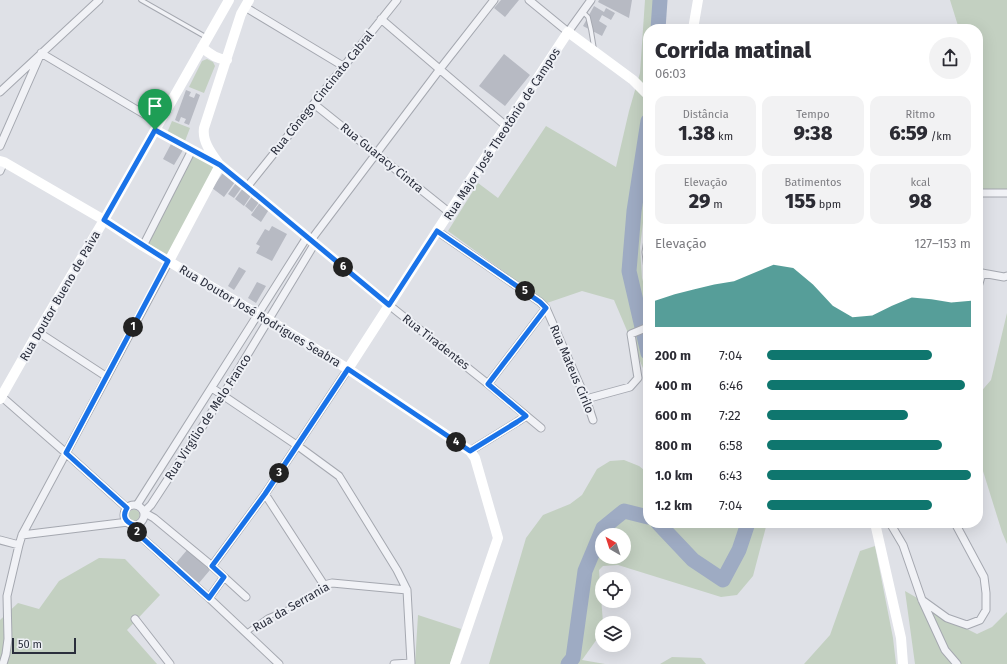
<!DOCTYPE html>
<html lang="pt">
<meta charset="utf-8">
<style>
:root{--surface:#fff;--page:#f2f2f3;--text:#2b2b33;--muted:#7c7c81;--accent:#0f766e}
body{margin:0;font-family:"Fira Sans",sans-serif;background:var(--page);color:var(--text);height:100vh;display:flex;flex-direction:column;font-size:15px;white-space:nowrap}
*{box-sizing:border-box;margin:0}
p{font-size:13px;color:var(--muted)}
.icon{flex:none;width:22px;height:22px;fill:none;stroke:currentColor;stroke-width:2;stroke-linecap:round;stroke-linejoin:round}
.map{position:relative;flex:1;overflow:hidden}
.drawer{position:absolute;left:643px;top:24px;width:340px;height:504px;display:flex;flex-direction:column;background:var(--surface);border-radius:16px;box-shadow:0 4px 16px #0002}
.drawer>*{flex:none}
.needle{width:26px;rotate:321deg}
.fabs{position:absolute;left:595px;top:528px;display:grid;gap:8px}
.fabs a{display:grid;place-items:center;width:36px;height:36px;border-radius:50%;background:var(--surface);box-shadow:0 4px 16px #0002;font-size:20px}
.scale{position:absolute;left:12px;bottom:10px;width:64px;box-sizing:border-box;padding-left:4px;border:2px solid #2a2e3c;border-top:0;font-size:11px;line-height:14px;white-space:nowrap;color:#2a2e3c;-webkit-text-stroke:3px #eef0f5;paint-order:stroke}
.pin{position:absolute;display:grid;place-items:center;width:34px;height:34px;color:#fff;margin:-41px -17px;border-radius:50% 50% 50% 0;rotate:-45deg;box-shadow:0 0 4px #0007}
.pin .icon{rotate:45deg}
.km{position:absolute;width:20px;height:20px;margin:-10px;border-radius:50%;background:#222;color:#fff;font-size:11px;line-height:20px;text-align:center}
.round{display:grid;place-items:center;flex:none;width:42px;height:42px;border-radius:21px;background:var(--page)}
.head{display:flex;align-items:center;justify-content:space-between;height:68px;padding:0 12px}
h1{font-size:22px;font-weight:800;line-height:30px}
.stats{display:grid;grid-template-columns:repeat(3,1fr);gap:6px;height:68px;padding:4px 12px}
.stats div{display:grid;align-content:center;border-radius:10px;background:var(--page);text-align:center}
.stats b{font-size:20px;font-weight:800}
.stats small{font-size:11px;font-weight:400}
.stats p{font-size:11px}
.chart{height:112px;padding:8px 12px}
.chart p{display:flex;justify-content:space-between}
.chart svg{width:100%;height:72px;margin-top:4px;fill:var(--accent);opacity:.7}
ul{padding:0 12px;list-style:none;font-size:13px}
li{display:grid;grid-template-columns:64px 48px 1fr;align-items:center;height:30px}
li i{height:10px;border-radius:5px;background:var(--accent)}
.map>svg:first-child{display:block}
.green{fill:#c3d0c1;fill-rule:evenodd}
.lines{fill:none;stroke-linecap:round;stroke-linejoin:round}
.river{stroke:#9eabc3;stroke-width:15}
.building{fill:#b7bac3}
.lane-casing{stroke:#a5a8b0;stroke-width:5.5}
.street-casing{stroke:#a5a8b0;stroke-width:9}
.lane{stroke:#f1f2f6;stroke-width:3.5}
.street{stroke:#f1f2f6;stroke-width:7}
.secondary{stroke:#fff;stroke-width:10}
.route-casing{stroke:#fff;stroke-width:8}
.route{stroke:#1a73e8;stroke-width:5}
.labels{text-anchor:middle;stroke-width:4;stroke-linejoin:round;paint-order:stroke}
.street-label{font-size:12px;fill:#2a2e3c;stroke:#eef0f5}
</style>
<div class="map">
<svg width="1007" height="664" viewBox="0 0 1007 664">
<rect width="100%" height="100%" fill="#dfe1e7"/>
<!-- green -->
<path class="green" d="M645 0H666L662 29H648V182L640 247 642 278 648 299V380L614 300 582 291 547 303 448 231 478 183 498 198 546 126 616 167 629 111 640 73Z
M950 0H1007V189L982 190 978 186V29H959Z
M207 59 213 62 215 66 204 93 189 87 202 61Z
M172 121 190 128 185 141 167 133Z
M193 152 218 166 167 258 145 245Z
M1007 313V544L1002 532 978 455V395L991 380Z
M624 460 639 466 648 473V523H767L753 576 737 595 721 597 618 565 603 566 599 570 603 623H602V632L582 660 605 664H489L526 538 543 515 570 504 582 495 597 469 610 461ZM602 535H624V557H602Z
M128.5 515a5.5 5.5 0 1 1 11 0a5.5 5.5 0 1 1-11 0Z
M875 546 893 638 896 664H804L830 635 860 551Z
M99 558 125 559 160 595 127 630 157 664H0V620L18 603 39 609 59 581Z
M905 591 919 599 943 617 977 634 992 627 1007 612V664H915Z
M418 615 461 629 450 664H415Z
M672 657 701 658 706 664H660Z"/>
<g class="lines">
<!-- river -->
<path class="river" d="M658 29 660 0
M648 121 634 211 629 271 648 353
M658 523 693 560 723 580 739 550 748 523
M568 664 573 658 585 571 603 528 624 511 648 517"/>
</g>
<!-- building -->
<path class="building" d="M501 0H519L505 17 494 8Z
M599 0H632L629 18 598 2Z
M594 6 604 12 606 8 615 13 611 20 602 15 599 21 607 26 602 36 583 26Z
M504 54 530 75 505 106 479 86Z
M186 90 191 92 189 96 194 98 196 93 200 95 189 125 184 123 186 119 181 117 179 122 175 120Z
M171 144 183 150 174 165 163 159Z
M223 173 235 182 224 197 212 188Z
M236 183 242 187 234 198 228 194Z
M243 188 252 194 244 206 235 199Z
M253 195 260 201 252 212 245 206Z
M261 201 270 208 261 222 251 215Z
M272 226 287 234 272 261 256 253 260 246 256 244 265 229 269 231Z
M239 267 246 271 234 290 228 286Z
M257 282 266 286 256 303 248 298Z
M187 550 210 570 199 583 176 563Z"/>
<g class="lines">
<!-- lane casing -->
<g class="lane-casing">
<path id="lane" d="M141 0 206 37
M583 12 588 17 591 30 594 48
M246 633 268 617 302 603 324 585"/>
</g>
<!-- street casing -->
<g class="street-casing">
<path id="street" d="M529 0 568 32 591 0
M245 7 343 66
M381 19 506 126
M0 92 99 0
M314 104 450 213
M0 146 41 53 159 123
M0 171 4 162
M247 187 397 0
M978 193H1007
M437 231 540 302 546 308 586 399 593 420
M311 240 440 69 494 0
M648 240 646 252 648 270
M143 246 192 150
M978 287 982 273 1004 277 1007 276
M389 305 488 384 541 428
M38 332 107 377
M488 384 546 308
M212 388 298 446 339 476 397 570 407 590 411 663 394 664
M2 397 66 453 127 508
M586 399 630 387 638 378 631 334 648 327
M470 451 517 422 526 416
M265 494 324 585 332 583 407 590
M137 505 307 237
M124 515a10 10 0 1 1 20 0a10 10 0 1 1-20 0Z
M144 512 151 505 223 395 315 243
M145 513 154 518 212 566 246 597
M890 523 903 545 922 600 945 650 957 664
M134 525 138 534 209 598 279 664
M22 535 128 522
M0 540 19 545
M212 566 265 494 348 369
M209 598 224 577
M922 600 947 618 967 625 980 620 986 610V593L984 577 955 523
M135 619 170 664
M3 664 6 654 8 639 7 596 19 545 22 535 169 261"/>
</g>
<!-- lane -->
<use href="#lane" class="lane"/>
<!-- street -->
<use href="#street" class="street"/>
<!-- secondary -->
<path class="secondary" d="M693 29 698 0
M202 47C209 54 217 59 227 60
M155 130 220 165 247 187 389 305
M0 161 4 162 104 220 143 246 257 314 269 320 348 369 470 451 475 458 498 538 455 664
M219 164C211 153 202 141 204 128L241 14 249 0
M169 261 220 165
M348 369 437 231 568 32 633 80 648 95
M0 399 38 332 104 220 229 0
M875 523 901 638 903 664"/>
</g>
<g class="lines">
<!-- route casing -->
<g class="route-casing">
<path id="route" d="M155 130 220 165 247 187 389 305 437 231 540 302 546 308 488 384 526 416 517 422 470 451 348 369 265 494 212 566 224 577 209 598 138 534 134 525C125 522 122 516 127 508L66 453 168 261 104 220Z"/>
</g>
<!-- route -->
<use href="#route" class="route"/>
</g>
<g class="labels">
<!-- street labels -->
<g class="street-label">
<text transform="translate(322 93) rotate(-51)" y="4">Rua Cônego Cincinato Cabral</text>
<text transform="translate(502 134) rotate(-57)" y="4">Rua Major José Theotônio de Campos</text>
<text transform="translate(382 158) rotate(39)" y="4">Rua Guaracy Cintra</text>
<text transform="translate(60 296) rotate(-60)" y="4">Rua Doutor Bueno de Paiva</text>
<text transform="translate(260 316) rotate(31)" y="4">Rua Doutor José Rodrigues Seabra</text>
<text transform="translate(436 342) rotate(38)" y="4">Rua Tiradentes</text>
<text transform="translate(572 369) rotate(67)" y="4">Rua Mateus Cirilo</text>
<text transform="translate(208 417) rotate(-57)" y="4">Rua Virgílio de Melo Franco</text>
<text transform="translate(291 607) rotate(-30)" y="4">Rua da Serrania</text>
</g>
</g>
</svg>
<div class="fabs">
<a><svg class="needle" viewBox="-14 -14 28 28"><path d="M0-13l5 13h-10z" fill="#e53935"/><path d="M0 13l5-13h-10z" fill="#7c7c81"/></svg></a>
<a><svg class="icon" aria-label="locate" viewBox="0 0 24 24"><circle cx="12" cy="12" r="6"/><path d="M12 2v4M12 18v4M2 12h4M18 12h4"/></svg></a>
<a><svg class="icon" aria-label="layers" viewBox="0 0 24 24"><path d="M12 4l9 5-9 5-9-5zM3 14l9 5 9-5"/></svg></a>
</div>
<div class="scale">50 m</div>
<div class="pin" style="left:155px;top:130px;background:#1e9e55"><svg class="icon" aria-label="arrive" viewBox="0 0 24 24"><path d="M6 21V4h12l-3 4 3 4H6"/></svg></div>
<b class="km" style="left:133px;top:327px">1</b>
<b class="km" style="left:137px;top:532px">2</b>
<b class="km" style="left:279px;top:473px">3</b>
<b class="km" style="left:456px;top:442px">4</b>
<b class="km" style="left:525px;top:291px">5</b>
<b class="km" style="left:343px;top:267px">6</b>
<section class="drawer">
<div class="head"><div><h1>Corrida matinal</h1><p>06:03</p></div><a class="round"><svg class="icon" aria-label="share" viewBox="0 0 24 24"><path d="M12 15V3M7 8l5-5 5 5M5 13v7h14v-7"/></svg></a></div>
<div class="stats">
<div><p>Distância</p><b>1.38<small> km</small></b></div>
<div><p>Tempo</p><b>9:38</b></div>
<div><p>Ritmo</p><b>6:59<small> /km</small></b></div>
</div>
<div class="stats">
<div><p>Elevação</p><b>29<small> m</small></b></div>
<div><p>Batimentos</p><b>155<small> bpm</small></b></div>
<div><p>kcal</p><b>98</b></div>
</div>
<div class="chart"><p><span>Elevação</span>127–153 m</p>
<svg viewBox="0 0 160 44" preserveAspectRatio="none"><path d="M0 44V28L10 24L20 21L30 18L40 16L50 11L60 6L70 8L80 18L90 31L100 38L110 37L120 31L130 26L140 27L150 29L160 28V44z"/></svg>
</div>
<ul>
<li><b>200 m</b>7:04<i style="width:81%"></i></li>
<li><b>400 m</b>6:46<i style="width:97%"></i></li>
<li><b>600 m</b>7:22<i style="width:69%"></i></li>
<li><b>800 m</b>6:58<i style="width:86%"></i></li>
<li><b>1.0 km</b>6:43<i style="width:100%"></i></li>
<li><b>1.2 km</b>7:04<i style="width:81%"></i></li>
</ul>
</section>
</div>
